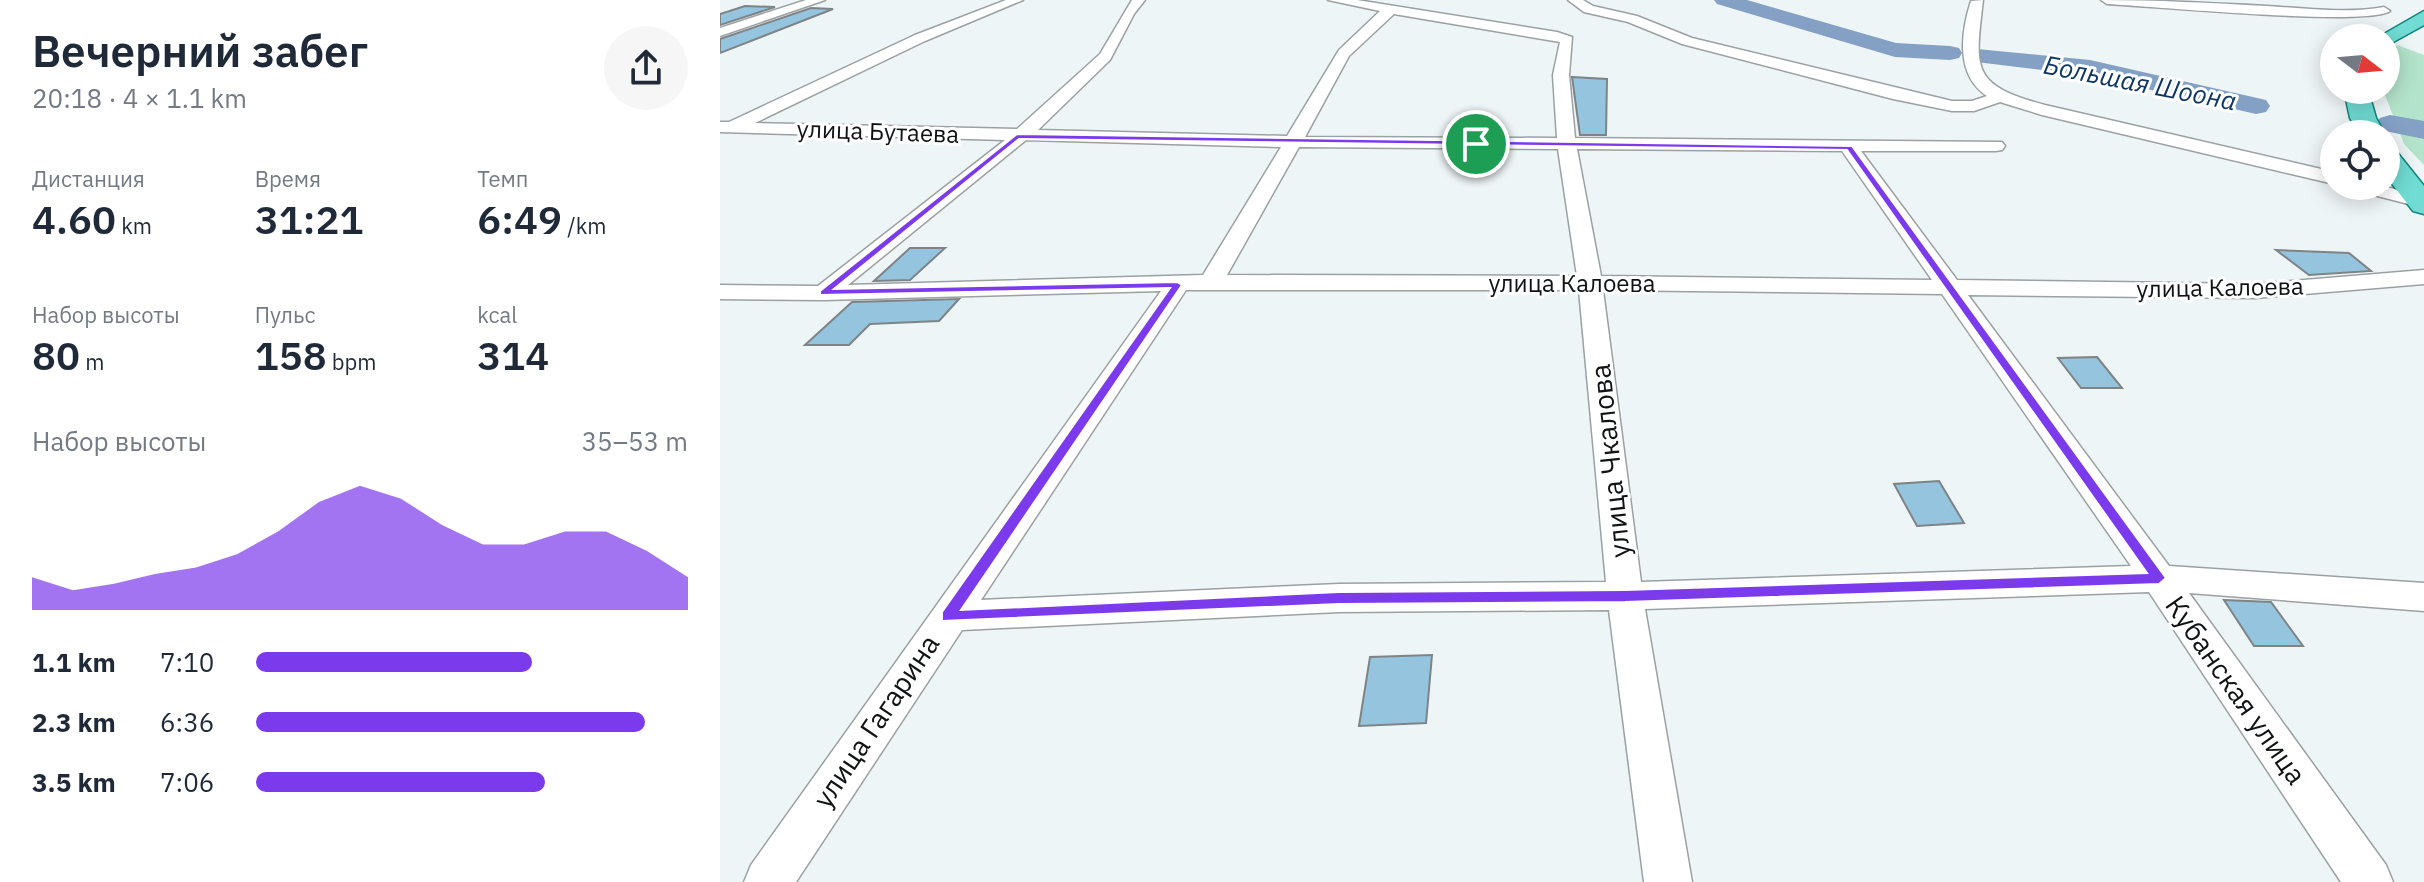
<!DOCTYPE html>
<html lang="ru">
<meta charset="utf-8">
<style>
:root{--surface:#fff;--page:#f6f6f7;--text:#1f2937;--muted:#747a83;--accent:#7c3aed}
body{margin:0;font-family:"IBM Plex Sans",sans-serif;background:var(--page);color:var(--text);height:100vh;display:flex;flex-direction:column;font-size:30px;white-space:nowrap}
*{box-sizing:border-box;margin:0}
p{font-size:26px;color:var(--muted)}
.icon{flex:none;width:44px;height:44px;fill:none;stroke:currentColor;stroke-width:2;stroke-linecap:round;stroke-linejoin:round}
.map{position:relative;flex:1;overflow:hidden}
.details{display:flex;flex-direction:column;background:var(--surface);width:720px}
.details>*{flex:none}
.needle{width:52px;rotate:106deg}
.controls{position:absolute;left:1600px;top:24px;display:grid;gap:16px}
.controls a{display:grid;place-items:center;width:80px;height:80px;border-radius:50%;background:var(--surface);box-shadow:0 4px 20px #0003;font-size:40px}
.pin{position:absolute;display:grid;place-items:center;width:68px;height:68px;color:#fff;margin:-34px;border:4px solid #fff;border-radius:50%;box-shadow:0 2px 8px #0007}
.round{display:grid;place-items:center;flex:none;width:84px;height:84px;border-radius:42px;background:var(--page)}
.overview{display:flex;align-items:center;justify-content:space-between;height:136px;padding:0 32px}
h1{font-size:44px;font-weight:600;line-height:60px}
.figures{display:grid;grid-template-columns:repeat(3,1fr);gap:12px;height:136px;padding:8px 32px}
.figures div{display:grid;align-content:center}
.figures b{font-size:40px;font-weight:600}
.figures small{font-size:22px;font-weight:400}
.figures p{font-size:22px}
.chart{height:224px;padding:16px 32px}
.chart p{display:flex;justify-content:space-between}
.chart svg{width:100%;height:144px;margin-top:8px;fill:var(--accent);opacity:.7}
ul{padding:0 32px;list-style:none;font-size:26px}
li{display:grid;grid-template-columns:128px 96px 1fr;align-items:center;height:60px}
li i{height:20px;border-radius:10px;background:var(--accent)}
main{display:flex;flex:1;min-height:0}
.map>svg:first-child{display:block}
.green{fill:#b3e3ca}
.lines{fill:none;stroke-linecap:round;stroke-linejoin:round}
.river{fill:#84a0c4;fill-rule:evenodd}
.building{fill:#95c5de;stroke:#7e8386;stroke-width:2}
.minor-casing{stroke:#9ba1a2;stroke-width:3}
.primary-casing{stroke:#10867d;stroke-width:3}
.minor{fill:#fff;fill-rule:evenodd}
.primary{fill:#70dcd3;fill-rule:evenodd}
.route{fill:#7c3aed;stroke:#fff;stroke-width:2;fill-rule:evenodd}
.labels{text-anchor:middle;stroke-width:6;stroke-linejoin:round;paint-order:stroke}
.far-street-label{font-size:24px;fill:#101213;stroke:#fff}
.far-water-label{font-size:26px;font-style:italic;fill:#0e3764;stroke:#fff}
.street-label{font-size:28px;fill:#101213;stroke:#fff}
</style>
<main>
<section class="details">
<div class="overview"><div><h1>Вечерний забег</h1><p>20:18 · 4 × 1.1 km</p></div><a class="round"><svg class="icon" aria-label="share" viewBox="0 0 24 24"><path d="M12 15V3M7 8l5-5 5 5M5 13v7h14v-7"/></svg></a></div>
<div class="figures">
<div><p>Дистанция</p><b>4.60<small> km</small></b></div>
<div><p>Время</p><b>31:21</b></div>
<div><p>Темп</p><b>6:49<small> /km</small></b></div>
</div>
<div class="figures">
<div><p>Набор высоты</p><b>80<small> m</small></b></div>
<div><p>Пульс</p><b>158<small> bpm</small></b></div>
<div><p>kcal</p><b>314</b></div>
</div>
<div class="chart"><p><span>Набор высоты</span>35–53 m</p>
<svg viewBox="0 0 160 44" preserveAspectRatio="none"><path d="M0 44V34L10 38L20 36L30 33L40 31L50 27L60 20L70 11L80 6L90 10L100 18L110 24L120 24L130 20L140 20L150 26L160 34V44z"/></svg>
</div>
<ul>
<li><b>1.1 km</b>7:10<i style="width:64%"></i></li>
<li><b>2.3 km</b>6:36<i style="width:90%"></i></li>
<li><b>3.5 km</b>7:06<i style="width:67%"></i></li>
</ul>
</section>
<div class="map">
<svg width="1704" height="882" viewBox="0 0 1704 882">
<rect width="100%" height="100%" fill="#eef5f6"/>
<!-- green -->
<path class="green" d="M1677 45 1704 55V165L1684 144 1663 90H1666V59Z"/>
<g class="lines">
<!-- river -->
<path class="river" d="M994 0H1027L1176 43 1230 46 1239 48 1242 53 1239 58 1230 60 1175 57 997 4Z
M1257 49 1370 60 1546 100 1550 106 1546 112 1536 114 1370 76 1248 61 1245 56 1248 51Z
M1670 115 1704 121V139L1660 130 1656 124 1660 118Z"/>
</g>
<!-- building -->
<path class="building" d="M25 6 55 7 0 25V14Z
M91 8 113 9 0 53V39Z
M852 77 887 79 886 135H860Z
M190 248H225L190 280 154 281Z
M1556 250 1629 253 1651 271 1589 275Z
M239 299 219 321 150 324 129 345H85L132 302Z
M1377 357 1402 388H1361L1338 358Z
M1219 481 1244 523 1197 526 1174 484Z
M1504 600 1551 602 1583 646H1534Z
M712 655 706 723 639 726 650 657Z"/>
<g class="lines">
<!-- minor casing -->
<g class="minor-casing">
<path id="minor" d="M86 0H105L0 36V28Z
M286 0H303L205 41 35 123 297 129 380 54 412 0H425L414 14 390 60 318 130 567 136 619 50 660 11 608 0H637L837 32 852 37 849 75 855 138 1282 142 1285 146 1282 150 1276 151H1141L1237 280 1535 284 1704 270V284L1535 298 1248 295 1449 566 1704 583V611L1469 593 1666 865 1673 882H1621L1429 592 925 609 972 882H924L889 610 619 612 242 630 76 882H24L31 865 441 291 104 300 0 299V285L98 286 285 140 0 132V122H9L195 35ZM674 14 840 42 833 75 837 138 585 137 629 56ZM306 140 561 147 483 275 128 285ZM579 147 838 149 857 276 507 275ZM857 149 1122 151 1212 280 881 276ZM466 290H859L886 582 619 584 261 600ZM883 290 1222 294 1411 566 921 582Z
M848 0H863L873 6 917 16 972 38 1232 101H1252L1267 96C1235 75 1241 32 1251 1L1263 0C1255 69 1250 85 1325 105L1614 172V184L1322 115 1280 102 1254 111H1232L1173 99 962 44 908 22 864 12Z
M1381 0C1436 0 1492 3 1547 6 1585 8 1626 14 1664 7L1670 11C1648 27 1429 6 1387 4Z
M1631 186H1663L1704 197V208L1634 190Z"/>
</g>
<!-- primary casing -->
<g class="primary-casing">
<path id="primary" d="M1704 11V25L1666 46V38H1657Z
M1624 90H1648L1656 118 1665 134H1639L1630 118Z
M1666 149 1676 151 1704 186V214L1693 211 1666 176Z"/>
</g>
<!-- minor -->
<use href="#minor" class="minor"/>
<!-- primary -->
<use href="#primary" class="primary"/>
</g>
<!-- route -->
<path class="route" d="M297 134 1132 146 1446 578 1439 584 905 602 619 604 222 621V612L450 288 100 295V291ZM299 139 1127 150 1427 573 905 590 619 592 241 610 462 285 457 282 114 289Z"/>
<g class="labels">
<!-- far-street labels -->
<g class="far-street-label">
<text transform="translate(158 132) rotate(2)" y="8">улица Бутаева</text>
<text x="852" y="292">улица Калоева</text>
<text transform="translate(1500 288) rotate(-1)" y="8">улица Калоева</text>
</g>
<!-- far-water labels -->
<g class="far-water-label">
<text transform="translate(1420 83) rotate(11)" y="9">Большая Шоона</text>
</g>
<!-- street labels -->
<g class="street-label">
<text transform="translate(890 461) rotate(-96)" y="10">улица Чкалова</text>
<text transform="translate(1516 690) rotate(55)" y="10">Кубанская улица</text>
<text transform="translate(156 721) rotate(-56)" y="10">улица Гагарина</text>
</g>
</g>
</svg>
<div class="controls">
<a><svg class="needle" viewBox="-14 -14 28 28"><path d="M0-13l5 13h-10z" fill="#e53935"/><path d="M0 13l5-13h-10z" fill="#747a83"/></svg></a>
<a><svg class="icon" aria-label="locate" viewBox="0 0 24 24"><circle cx="12" cy="12" r="6"/><path d="M12 2v4M12 18v4M2 12h4M18 12h4"/></svg></a>
</div>
<div class="pin" style="left:756px;top:144px;background:#1e9e55"><svg class="icon" aria-label="arrive" viewBox="0 0 24 24"><path d="M6 21V4h12l-3 4 3 4H6"/></svg></div>
</div>
</main>
